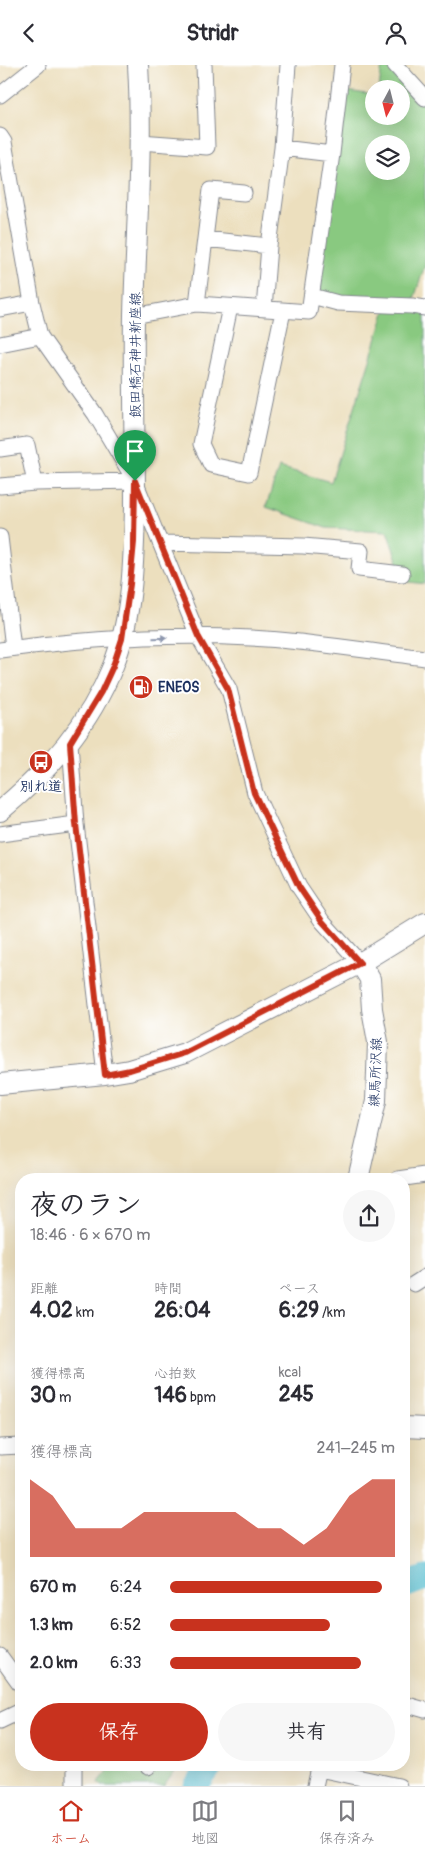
<!DOCTYPE html>
<html lang="ja">
<meta charset="utf-8">
<style>
:root{--surface:#fff;--page:#f7f7f7;--text:#2b2b33;--muted:#7c7c81;--line:#e1e1e2;--accent:#c8321e}
body{margin:0;font-family:Pangolin,"Klee One",sans-serif;background:var(--page);color:var(--text);height:100vh;display:flex;flex-direction:column;font-size:19px;white-space:nowrap}
*{box-sizing:border-box;margin:0}
p{font-size:16px;color:var(--muted)}
.icon{flex:none;width:28px;height:28px;fill:none;stroke:currentColor;stroke-width:2;stroke-linecap:round;stroke-linejoin:round}
.map{position:relative;flex:1;overflow:hidden}
.side{position:absolute;left:15px;top:1108px;width:395px;height:598px;display:flex;flex-direction:column;background:var(--surface);border-radius:20px;box-shadow:0 5px 20px #0002}
.side>*{flex:none}
.needle{width:32px;rotate:187deg}
.fabs{position:absolute;left:365px;top:15px;display:grid;gap:10px}
.fabs a{display:grid;place-items:center;width:45px;height:45px;border-radius:50%;background:var(--surface);box-shadow:0 5px 20px #0002;font-size:25px}
.pin{position:absolute;display:grid;place-items:center;width:42px;height:42px;color:#fff;margin:-51px -21px;border-radius:50% 50% 50% 0;rotate:-45deg;box-shadow:0 0 5px #0007}
.pin .icon{rotate:45deg}
.round{display:grid;place-items:center;flex:none;width:52px;height:52px;border-radius:26px;background:var(--page)}
.overview{display:flex;align-items:center;justify-content:space-between;height:85px;padding:0 15px}
h1{font-size:28px;font-weight:800;line-height:38px}
.figures{display:grid;grid-template-columns:repeat(3,1fr);gap:8px;height:85px;padding:5px 15px}
.figures div{display:grid;align-content:center}
.figures b{font-size:21px;font-weight:800}
.figures small{font-size:14px;font-weight:400}
.figures p{font-size:14px}
.chart{height:140px;padding:10px 15px}
.chart p{display:flex;justify-content:space-between}
.chart svg{width:100%;height:90px;margin-top:5px;fill:var(--accent);opacity:.7}
.primary-button{display:flex;gap:10px;margin-top:auto;padding:10px 15px}
.primary-button a{flex:1;height:58px;border-radius:30px;background:var(--accent);color:#fff;font-size:20px;font-weight:800;line-height:58px;text-align:center}
.primary-button a+a{background:var(--page);color:var(--text)}
ul{padding:0 15px;list-style:none;font-size:16px}
li{display:grid;grid-template-columns:80px 60px 1fr;align-items:center;height:38px}
li i{height:12px;border-radius:6px;background:var(--accent)}
header{display:flex;justify-content:space-between;align-items:center;height:65px;padding:0 15px;background:var(--surface);font-size:22px;font-weight:800}
.menu{display:flex;justify-content:space-around;align-items:center;height:70px;border-top:1px solid var(--line);background:var(--surface);font-size:14px;color:var(--muted)}
.menu a{display:grid;justify-items:center;gap:2px}
.menu .on{color:var(--accent)}
.map>svg:first-child{display:block}
.green{fill:#89c980;stroke:#527c6f;fill-rule:evenodd}
.lines{fill:none;stroke-linecap:round;stroke-linejoin:round}
.river{stroke:#55bfd1;stroke-width:25}
.minor-casing{stroke:#84878e;stroke-width:17}
.major-casing{stroke:#84878e;stroke-width:22}
.minor{stroke:#fff;stroke-width:15}
.major{stroke:#fff;stroke-width:20}
.oneway{fill:#8d97ae}
.route-casing{stroke:#fff;stroke-width:10}
.route{stroke:#c8321e;stroke-width:6}
.labels{text-anchor:middle;stroke-width:4;stroke-linejoin:round;paint-order:stroke}
.street-label{font-size:14px;fill:#1b2f5e;stroke:#fff}
.poi-label{font-size:14px;font-weight:bold;fill:#1b2f5e;stroke:#fff;text-anchor:start}
</style>
<header><svg class="icon" aria-label="back" viewBox="0 0 24 24"><path d="M15 5l-7 7 7 7"/></svg>Stridr<svg class="icon" aria-label="person" viewBox="0 0 24 24"><circle cx="12" cy="8" r="4"/><path d="M4 21q1-7 8-7t8 7"/></svg></header>
<div class="map">
<svg width="425" height="1721" viewBox="0 0 425 1721">
<rect width="100%" height="100%" fill="#fff"/>
<filter id="ink" filterUnits="userSpaceOnUse"><feTurbulence type="fractalNoise" baseFrequency=".02" numOctaves="2"/><feDisplacementMap in="SourceGraphic" scale="10" xChannelSelector="R" yChannelSelector="G"/><feConvolveMatrix kernelMatrix="1 2 1 2 8 2 1 2 1" color-interpolation-filters="sRGB"/></filter>
<filter id="wash" filterUnits="userSpaceOnUse"><feTurbulence type="fractalNoise" baseFrequency=".0096" numOctaves="4" result="noise"/><feDisplacementMap in="SourceGraphic" scale="20" xChannelSelector="R" yChannelSelector="G"/><feGaussianBlur stdDeviation="1.12" result="paint"/><feColorMatrix in="noise" values="0 0 0 0 0 0 0 0 0 0 0 0 0 0 0 0 0 1.4 0 .05"/><feComposite in="paint" operator="in"/></filter>
<g filter="url(#wash)">
<rect width="100%" height="100%" fill="#ecdfbe"/>
<!-- green -->
<path class="green" d="M382 0H395L425 33V200L412 240 425 243V519L402 516V509L387 466 326 463 266 442 279 402 331 417 387 241 312 231 340 25 374 30V51H401V24H379ZM374 79H401V106H374Z
M112 1701 178 1702 164 1721H102L99 1717Z"/>
<g class="lines">
<!-- river -->
<path class="river" d="M404 1521 425 1513
M196 1721 212 1699"/>
</g>
</g>
<g filter="url(#ink)">
<g class="lines">
<!-- minor casing -->
<g class="minor-casing">
<path id="minor" d="M395 0 425 33
M0 30 38 0
M0 71 4 77 32 238 40 271 95 349 135 416 198 571 229 624 255 728 299 822 322 856 360 898
M140 77 207 82 204 0
M282 83 332 89
M205 174 269 181
M312 231 338 238 412 241 425 243
M197 239 211 125 244 128
M230 242 201 379 211 400 249 408 283 246
M0 244 32 238
M264 244 269 181 282 83 288 0
M134 251 197 239 309 247 332 89 342 0
M0 279 40 271
M0 384 27 380 35 418
M0 421 35 418 135 416
M0 472 13 583
M160 478 303 481 361 486 359 504 402 509
M0 585C82 574 168 568 251 573 309 576 367 586 425 593
M70 678 76 759 105 1009
M0 769 76 759
M398 1114 425 1110
M414 1219 425 1212
M0 1382 21 1381
M0 1591 21 1620
M404 1639 425 1645
M0 1656 21 1646
M74 1699V1721
M147 1699 148 1702
M319 1704 399 1721
M315 1721 320 1699"/>
</g>
<!-- major casing -->
<g class="major-casing">
<path id="major" d="M0 746C49 705 89 661 113 601 133 551 134 493 135 440 135 377 133 313 134 250 136 167 143 83 138 0
M0 1019 105 1009 129 1005 185 988 360 898 425 858
M358 1114 376 1036 378 977 372 944 370 914 360 898
M404 1362 425 1363"/>
</g>
<!-- minor -->
<use href="#minor" class="minor"/>
<!-- major -->
<use href="#major" class="major"/>
</g>
<!-- one-way arrows -->
<defs><path id="oneway-solid" d="M-6-.8H1V-3.2L6.5 0L1 3.2V.8H-6Z" transform="scale(1.25)"/></defs>
<use class="oneway" href="#oneway-solid" transform="translate(160 573) rotate(-2)"/>
</g>
<g class="lines" filter="url(#ink)">
<!-- route casing -->
<g class="route-casing">
<path id="route" d="M135 416 198 571 228 624 254 728 299 822 322 856 360 898 185 988 130 1005 105 1010 76 759 70 678 101 627 113 601 122 574 130 519 134 477Z"/>
</g>
<!-- route -->
<use href="#route" class="route"/>
</g>
<!-- icons -->
<defs>
<g id="fuel-disc" transform="scale(1.25)"><circle r="9.5" fill="#c8321e" stroke="#fff"/><path d="M-5.5-6h7V0h2V4h1.3V-2.5L3-4.5l.8-.8L6-3V5H2.5V1h-1V6h-7ZM-4.2-4.7v3.2H.2V-4.7Z" fill="#fff"/></g>
<g id="bus-disc" transform="scale(1.25)"><circle r="9.5" fill="#c8321e" stroke="#fff"/><path d="M-5-6H5V4H4V6H2V4H-2V6H-4V4H-5ZM-3.5-4V0h7V-4ZM-3.5 1.2v1.5H-2V1.2ZM2 1.2v1.5H3.5V1.2Z" fill="#fff"/></g>
</defs>
<g fill-rule="evenodd">
<use href="#fuel-disc" x="141" y="622"/>
<use href="#bus-disc" x="41" y="697"/>
</g>
<g class="labels">
<!-- street labels -->
<g class="street-label">
<text transform="translate(135 290) rotate(-90)" y="5">飯田橋石神井新座線</text>
<text transform="translate(375 1007) rotate(-88)" y="5">練馬所沢線</text>
</g>
<!-- poi labels -->
<g class="poi-label">
<text x="158" y="627">ENEOS</text>
<text x="41" y="726" text-anchor="middle">別れ道</text>
</g>
</g>
</svg>
<div class="fabs">
<a><svg class="needle" viewBox="-14 -14 28 28"><path d="M0-13l5 13h-10z" fill="#e53935"/><path d="M0 13l5-13h-10z" fill="#7c7c81"/></svg></a>
<a><svg class="icon" aria-label="layers" viewBox="0 0 24 24"><path d="M12 4l9 5-9 5-9-5zM3 14l9 5 9-5"/></svg></a>
</div>
<div class="pin" style="left:135px;top:416px;background:#1e9e55"><svg class="icon" aria-label="arrive" viewBox="0 0 24 24"><path d="M6 21V4h12l-3 4 3 4H6"/></svg></div>
<section class="side">
<div class="overview"><div><h1>夜のラン</h1><p>18:46 · 6 × 670 m</p></div><a class="round"><svg class="icon" aria-label="share" viewBox="0 0 24 24"><path d="M12 15V3M7 8l5-5 5 5M5 13v7h14v-7"/></svg></a></div>
<div class="figures">
<div><p>距離</p><b>4.02<small> km</small></b></div>
<div><p>時間</p><b>26:04</b></div>
<div><p>ペース</p><b>6:29<small> /km</small></b></div>
</div>
<div class="figures">
<div><p>獲得標高</p><b>30<small> m</small></b></div>
<div><p>心拍数</p><b>146<small> bpm</small></b></div>
<div><p>kcal</p><b>245</b></div>
</div>
<div class="chart"><p><span>獲得標高</span>241–245 m</p>
<svg viewBox="0 0 160 44" preserveAspectRatio="none"><path d="M0 44V6L10 14L20 30L30 30L40 30L50 22L60 22L70 22L80 22L90 22L100 30L110 30L120 38L130 30L140 14L150 6L160 6V44z"/></svg>
</div>
<ul>
<li><b>670 m</b>6:24<i style="width:94%"></i></li>
<li><b>1.3 km</b>6:52<i style="width:71%"></i></li>
<li><b>2.0 km</b>6:33<i style="width:85%"></i></li>
</ul>
<div class="primary-button"><a>保存</a><a>共有</a></div>
</section>
</div>
<nav class="menu">
<a class="on"><svg class="icon" aria-label="home" viewBox="0 0 24 24"><path d="M3 11l9-7 9 7M6 9v11h12V9"/></svg>ホーム</a>
<a><svg class="icon" aria-label="map" viewBox="0 0 24 24"><path d="M3 6l6-2 6 2 6-2v14l-6 2-6-2-6 2zM9 4v14M15 6v14"/></svg>地図</a>
<a><svg class="icon" aria-label="saved" viewBox="0 0 24 24"><path d="M7 4h10v16l-5-4-5 4z"/></svg>保存済み</a>
</nav>
